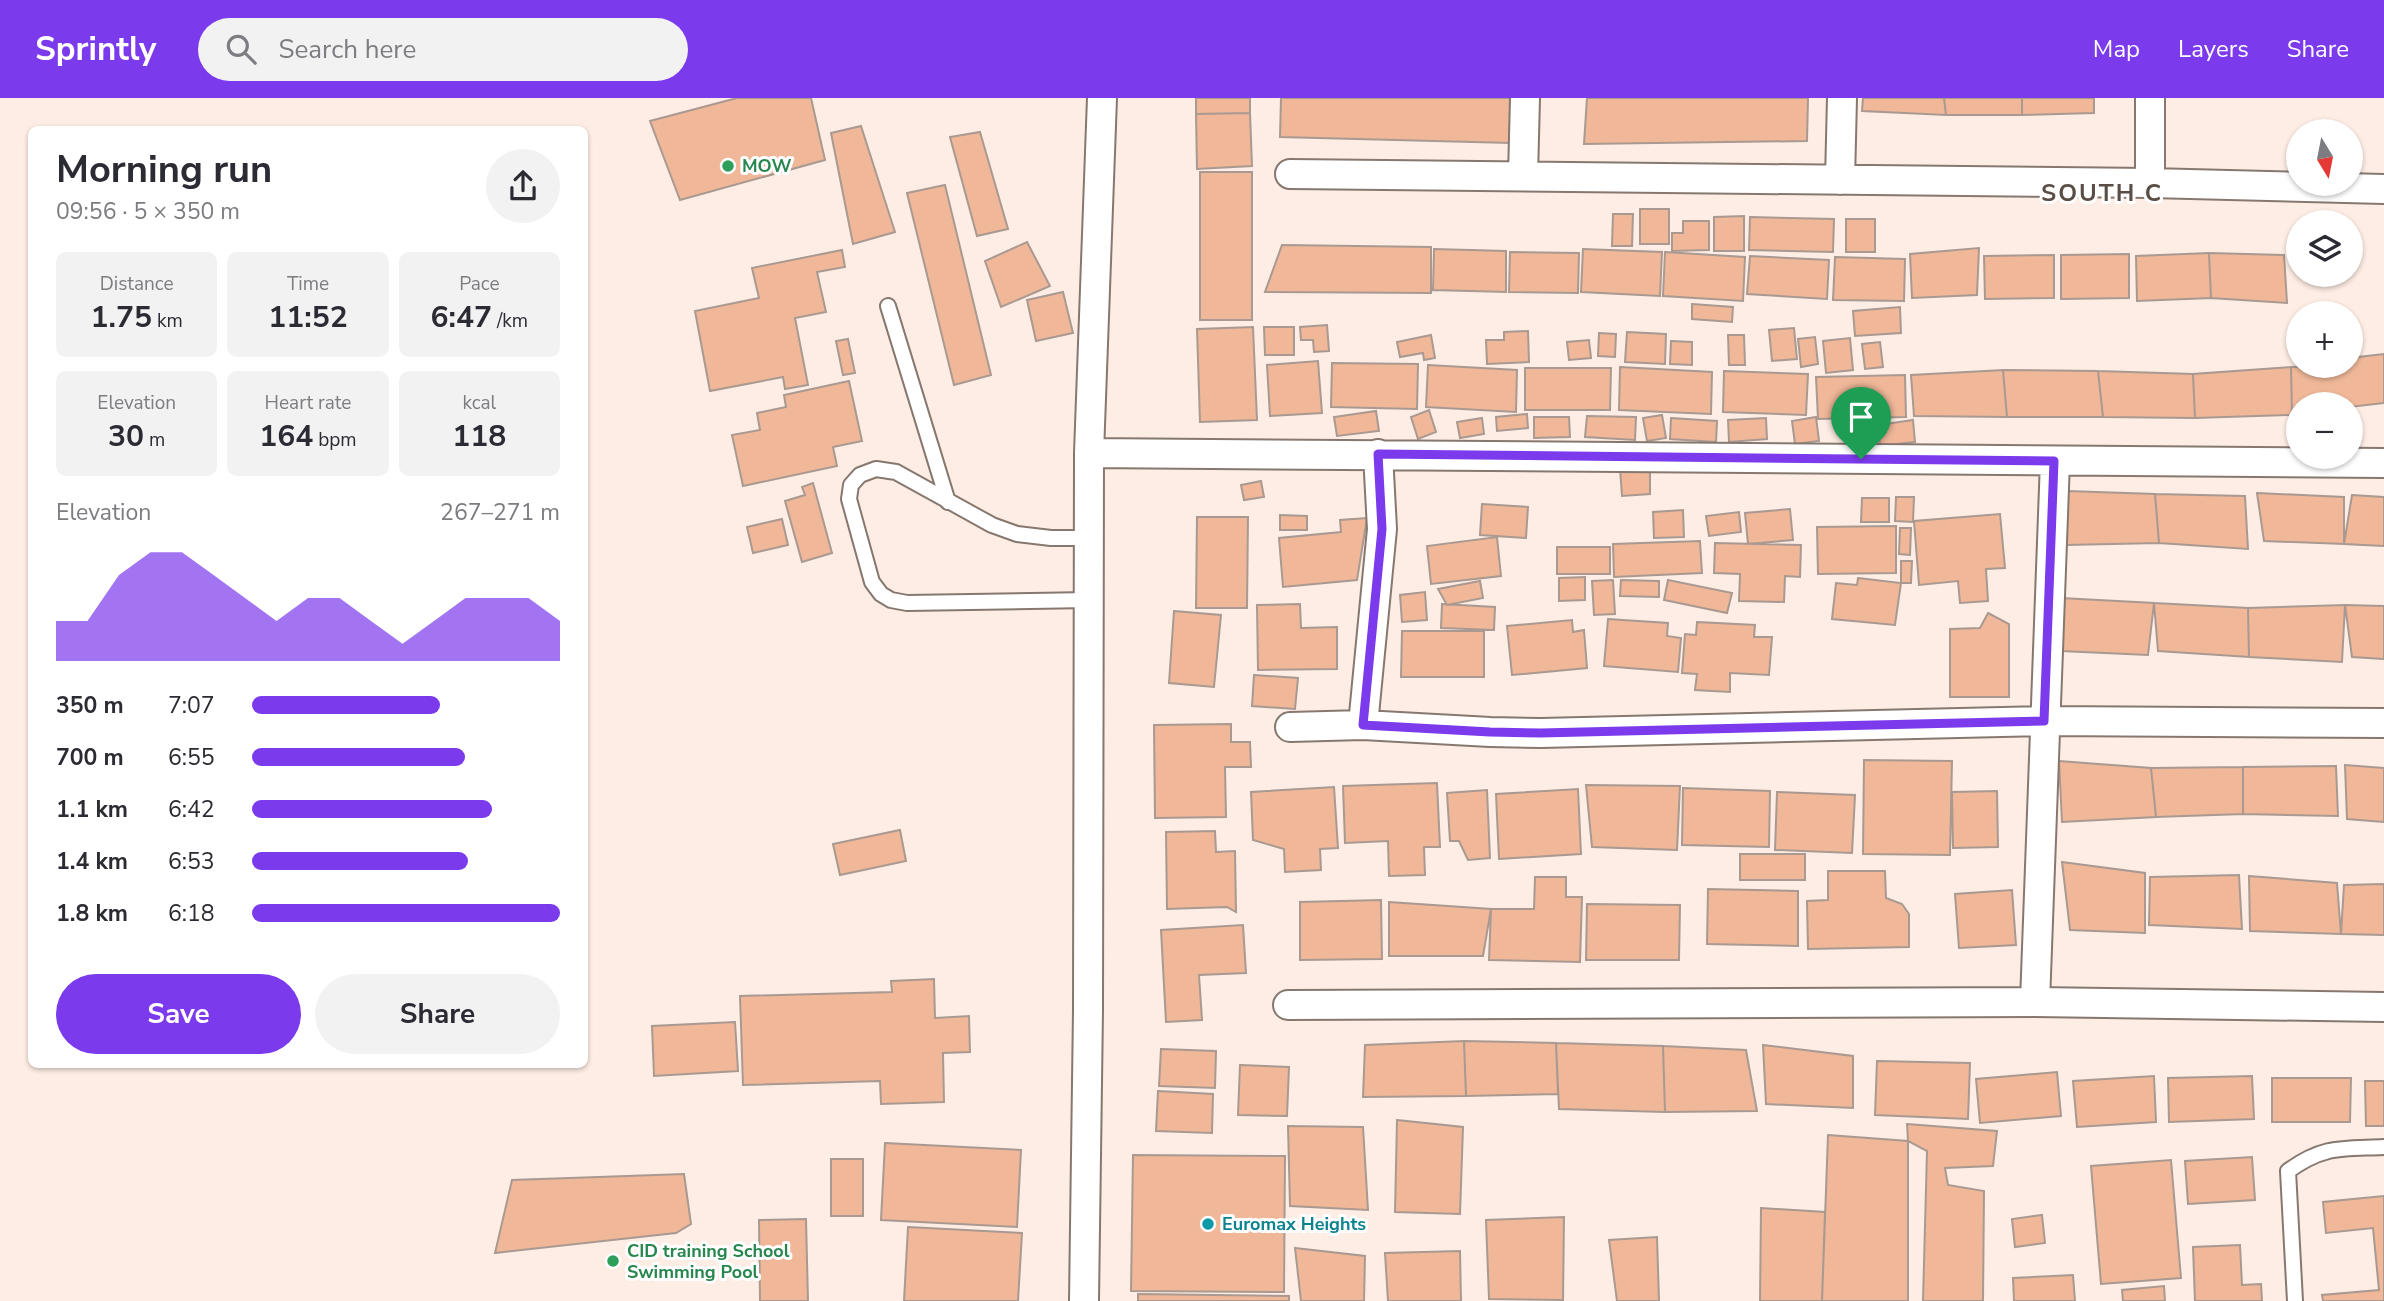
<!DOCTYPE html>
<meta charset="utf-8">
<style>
:root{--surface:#fff;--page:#f2f2f3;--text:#2b2b33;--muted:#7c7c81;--accent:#7c3aed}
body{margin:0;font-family:"Nunito Sans",sans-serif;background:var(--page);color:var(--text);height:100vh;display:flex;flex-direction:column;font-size:26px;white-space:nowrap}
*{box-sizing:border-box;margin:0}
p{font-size:23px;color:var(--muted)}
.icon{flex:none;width:38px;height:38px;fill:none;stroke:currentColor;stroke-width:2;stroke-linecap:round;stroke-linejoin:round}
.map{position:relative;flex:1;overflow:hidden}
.sheet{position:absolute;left:28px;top:28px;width:560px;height:942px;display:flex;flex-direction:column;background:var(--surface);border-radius:10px;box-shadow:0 2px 5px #0004}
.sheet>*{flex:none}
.needle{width:46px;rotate:170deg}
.controls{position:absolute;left:2286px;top:21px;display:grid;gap:14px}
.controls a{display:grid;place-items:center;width:77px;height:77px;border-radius:50%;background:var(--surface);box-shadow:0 2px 5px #0004;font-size:35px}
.pin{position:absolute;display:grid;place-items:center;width:60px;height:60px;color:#fff;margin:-72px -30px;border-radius:50% 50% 50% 0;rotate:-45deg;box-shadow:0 0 7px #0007}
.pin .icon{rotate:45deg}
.round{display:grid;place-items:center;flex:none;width:74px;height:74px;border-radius:37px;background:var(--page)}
.head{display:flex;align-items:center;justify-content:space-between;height:119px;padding:0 28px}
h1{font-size:38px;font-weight:700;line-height:52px}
.metrics{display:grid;grid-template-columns:repeat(3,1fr);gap:10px;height:119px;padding:7px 28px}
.metrics div{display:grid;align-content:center;border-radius:10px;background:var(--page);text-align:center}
.metrics b{font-size:30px;font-weight:700}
.metrics small{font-size:19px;font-weight:400}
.metrics p{font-size:19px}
.chart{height:196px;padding:14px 28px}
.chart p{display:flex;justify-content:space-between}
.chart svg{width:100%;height:126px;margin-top:7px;fill:var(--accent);opacity:.7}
.action{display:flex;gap:14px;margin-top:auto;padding:14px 28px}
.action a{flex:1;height:80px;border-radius:42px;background:var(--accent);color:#fff;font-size:28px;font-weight:700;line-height:80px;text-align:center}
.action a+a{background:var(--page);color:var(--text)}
ul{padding:0 28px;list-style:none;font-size:23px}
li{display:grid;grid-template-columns:112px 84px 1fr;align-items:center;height:52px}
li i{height:18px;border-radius:9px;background:var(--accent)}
header{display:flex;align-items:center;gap:42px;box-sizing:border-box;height:98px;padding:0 35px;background:var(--accent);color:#fff}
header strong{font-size:33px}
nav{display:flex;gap:38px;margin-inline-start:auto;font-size:24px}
.search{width:490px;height:63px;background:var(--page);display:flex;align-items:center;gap:18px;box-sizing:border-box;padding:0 24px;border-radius:38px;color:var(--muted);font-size:26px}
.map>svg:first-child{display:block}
.building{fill:#f0b899;stroke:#a99991;stroke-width:2}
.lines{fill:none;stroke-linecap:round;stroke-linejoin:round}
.lane-casing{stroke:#86786f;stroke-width:18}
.street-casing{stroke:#86786f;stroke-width:32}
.lane{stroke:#fff;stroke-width:14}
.street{stroke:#fff;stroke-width:28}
.route-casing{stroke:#fff;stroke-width:14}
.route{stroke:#7c3aed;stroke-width:9}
.leisure-dot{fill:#2e9e5b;stroke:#fefefe;stroke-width:2.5}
.culture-dot{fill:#0f9aa8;stroke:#fefefe;stroke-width:2.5}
.labels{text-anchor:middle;stroke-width:6;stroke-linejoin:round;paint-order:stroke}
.leisure-label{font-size:18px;font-weight:bold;fill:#27864d;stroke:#fefefe;text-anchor:start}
.culture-label{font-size:18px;font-weight:bold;fill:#0d838f;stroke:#fefefe;text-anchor:start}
.district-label{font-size:24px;font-weight:bold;letter-spacing:2px;fill:#5a4d45;stroke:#fefefe}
</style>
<header>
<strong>Sprintly</strong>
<div class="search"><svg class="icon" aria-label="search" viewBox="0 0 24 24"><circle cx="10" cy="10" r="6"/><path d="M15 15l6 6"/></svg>Search here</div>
<nav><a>Map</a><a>Layers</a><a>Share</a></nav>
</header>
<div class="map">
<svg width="2384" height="1203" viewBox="0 0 2384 1203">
<rect width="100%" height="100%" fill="#feede4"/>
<!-- building -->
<path class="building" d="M737 0H811L825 62 680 102 650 23Z
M1196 0H1250V15L1196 16Z
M1281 0H1511L1510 45 1280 39Z
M1587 0H1808L1807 43 1584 46Z
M1863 0H1944L1946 17 1862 13Z
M1944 0H2022V17H1946Z
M2022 0H2094V15L2022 17Z
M1250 15 1252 68 1197 71 1196 16Z
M861 28 895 134 853 146 831 35Z
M980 34 1008 131 977 138 950 39Z
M1200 74H1252V222H1200Z
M945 87 991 277 954 287 907 95Z
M1640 111H1669V146H1640Z
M1613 116H1633L1632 148H1612Z
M1744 118V153H1714V119Z
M1750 119 1834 121 1833 154 1749 152Z
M1846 121H1875V154H1846Z
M1683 123H1709V152L1672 153V135H1683Z
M1027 144 1050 188 1001 209 985 163Z
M1282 147 1431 149V195L1265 194Z
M1979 150 1977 197 1912 200 1910 156Z
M1434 151 1506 153V194L1433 192Z
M1583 151 1662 154 1660 198 1581 194Z
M842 152 845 169 817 174 826 214 795 220 808 287 785 291 783 279 710 293 695 213 759 200 752 170Z
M1510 154 1579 155 1578 195 1509 194Z
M1665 154 1745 159 1743 203 1663 198Z
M2209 155 2284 157 2287 205 2211 200Z
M2209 155 2211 200 2137 203 2136 158Z
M2129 156V200L2061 201V157Z
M2054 157V200L1985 201 1984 158Z
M1750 158 1829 162 1827 201 1747 196Z
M1835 159 1905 161 1904 203 1833 202Z
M1063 194 1073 235 1036 243 1027 202Z
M1692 206 1733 209 1732 224 1692 221Z
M1900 209 1901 235 1855 238 1853 213Z
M1327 227 1329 253 1314 254 1313 242H1301L1300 229Z
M1253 229 1257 322 1200 324 1197 231Z
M1264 229H1294V257H1265Z
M1794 230 1797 261 1772 263 1769 232Z
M1528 233 1529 264 1487 266 1486 242H1504V234Z
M1627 234 1666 236 1665 266 1625 264Z
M1599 235 1616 236 1615 259 1598 258Z
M1431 237 1435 260 1424 262 1423 255 1400 259 1397 244Z
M1728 237H1744L1745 267H1729Z
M1815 239 1818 266 1801 269 1798 241Z
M1850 240 1853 272 1826 275 1823 243Z
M848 241 855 275 843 277 836 243Z
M1589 242 1591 260 1569 262 1567 244Z
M1671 243 1692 244V267L1670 266Z
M1880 244 1883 269 1865 271 1862 246Z
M2384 256V305L2350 309V306H2298V316L2292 317 2291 269 2350 268V260Z
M1318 263 1322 315 1270 318 1267 267Z
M1332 265 1418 266 1417 311 1331 309Z
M1428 267 1517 272 1516 314 1426 309Z
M1620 269 1712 274 1711 316 1619 312Z
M2291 269 2292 317 2195 320 2193 276Z
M1525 270H1611L1610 312H1525Z
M2003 272 2007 319 1914 318 1911 277Z
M2003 272 2098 273 2103 319H2007Z
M1724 273 1808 276 1806 317 1723 314Z
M2098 273 2193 276 2195 320 2103 319Z
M1905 277 1906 319 1818 321 1816 279Z
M849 283 862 343 833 349 837 368 743 388 732 337 760 332 757 315 786 309 784 297Z
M1429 312 1436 334 1418 341 1411 319Z
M1376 313 1379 333 1337 338 1334 319Z
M1527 316 1528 330 1497 333 1496 319Z
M1662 317 1666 340 1647 343 1643 320Z
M1587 318 1636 319 1635 342 1585 339Z
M1534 319H1569L1570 339 1534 340Z
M1816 319 1819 343 1795 346 1792 323Z
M1482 320 1484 336 1460 340 1457 324Z
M1671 320 1717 323 1716 344 1670 341Z
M1766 320 1767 341 1729 344 1728 322Z
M1913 322 1915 344 1880 348 1878 327Z
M1650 369V396L1622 398 1620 370Z
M1261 383 1264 399 1244 402 1241 387Z
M813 385 832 455 802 464 785 403 805 397 802 389Z
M2067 393 2155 396 2159 445 2066 447Z
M2257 395 2344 399V446L2264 443Z
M2155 396 2245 398 2248 451 2159 445Z
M2352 397 2384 399V448L2344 446Z
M1896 399H1914L1913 424 1895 423Z
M1862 400H1889V424H1861Z
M1482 406 1528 409 1526 440 1480 437Z
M1790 411 1793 442 1748 446 1745 415Z
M1683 412 1684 439 1654 440 1653 414Z
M1739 414 1741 434 1709 438 1706 418Z
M2000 416 2005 470 1986 471 1988 503 1960 505 1958 483 1919 487 1914 423Z
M1280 417 1307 418V432H1280Z
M1197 419H1248L1247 510H1196Z
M1367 420 1357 482 1283 489 1279 440 1341 434 1340 422Z
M782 421 788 447 753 455 747 429Z
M1896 428V475L1818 476 1817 429Z
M1900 430H1911L1910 457 1899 456Z
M1497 439 1501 478 1431 486 1427 448Z
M1700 443 1702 475 1614 479 1613 446Z
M1715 445 1801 447 1800 479 1785 478 1784 504 1739 503 1740 476 1714 475Z
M1557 449H1610V476H1557Z
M1901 463H1912L1911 485H1901Z
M1585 479V502L1559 503V480Z
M1858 480 1901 485 1895 527 1832 521 1836 485 1857 487Z
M1613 482 1615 516 1594 517 1592 483Z
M1621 482 1659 483V499L1620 498Z
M1668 482 1732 495 1727 515 1664 502Z
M1480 483 1483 500 1447 507 1438 491Z
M1425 494 1427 522 1402 524 1400 497Z
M2061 500 2154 505 2148 557 2061 553Z
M2154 505 2248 510 2249 559 2158 553Z
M1300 506 1301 530 1337 529V571L1258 572 1257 507Z
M1442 506 1495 509 1494 532 1441 530Z
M2345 507 2384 508V561L2352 559Z
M2345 507 2342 564 2249 559 2248 510Z
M1174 513 1221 517 1214 589 1169 585Z
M1988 515 2009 526V599H1950V531L1980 530Z
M1608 521 1668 525 1667 538 1681 540 1678 574 1604 568Z
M1572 522 1573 534 1584 532 1587 570 1512 577 1507 528Z
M1697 524 1755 527 1754 539H1772L1769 577 1730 575V594L1695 592 1697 576 1682 575 1685 536 1696 537Z
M1402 533H1484V579H1401Z
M1254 577 1298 580 1295 611 1252 608Z
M1231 626V644H1250L1251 669H1225L1226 719 1155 720 1154 627Z
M1864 662 1952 663 1950 757 1863 756Z
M2059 663 2151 670 2156 719 2062 724Z
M2345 667 2384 670V724L2347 721Z
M2336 668 2338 718 2243 716V669Z
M2243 669V716L2156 719 2151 670Z
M1437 685 1440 749H1424L1425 777 1389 778 1388 743 1345 745 1343 688Z
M1586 687 1680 688 1677 752 1592 749Z
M1334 689 1338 750 1320 751 1321 772 1285 774 1284 751 1253 742 1251 694Z
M1683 690 1770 693 1769 749 1682 747Z
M1578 691 1581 756 1499 761 1496 696Z
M1487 692 1490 760 1468 762 1459 743H1450L1447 695Z
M1997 693 1998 749 1953 750 1952 694Z
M1777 694 1855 697 1852 755 1775 752Z
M900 732 906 763 840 777 833 746Z
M1215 733 1216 754 1235 753 1236 814 1227 809 1167 811 1166 734Z
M1740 756H1805V782H1740Z
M2062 764 2145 775V835L2070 832Z
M1828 773H1885L1886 800 1902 806 1909 816V849L1808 851 1807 803 1828 802Z
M2239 777 2242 831 2149 827 2150 779Z
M2249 778 2337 785 2341 836 2250 833Z
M1535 779H1566V799H1582L1580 864 1489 862 1491 811H1534Z
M2384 786V837L2341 836 2344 787Z
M1708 791 1798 793V848L1707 846Z
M2012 792 2016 847 1959 850 1955 796Z
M1381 802 1382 861 1300 862V804Z
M1389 804 1491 811 1483 858H1389Z
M1587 806 1680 807 1679 862H1586Z
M1243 827 1246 875 1199 877 1202 922 1166 924 1161 832Z
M934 881 935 920 969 918 970 954 943 955 944 1004 881 1006 880 983 743 987 740 898 892 894 891 883Z
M735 924 738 973 654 978 652 928Z
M1464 943 1556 945 1558 996 1466 998Z
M1464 943 1466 998 1363 999 1365 947Z
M1556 945 1663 948 1665 1014 1559 1011Z
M1763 947 1853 958V1010L1766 1006Z
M1663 948 1746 952 1757 1013 1665 1014Z
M1161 951 1216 953 1215 990 1159 988Z
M1877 963 1970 965 1968 1021 1875 1017Z
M1240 967 1289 969 1287 1018 1238 1017Z
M2057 974 2061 1018 1980 1025 1976 981Z
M2154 978 2156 1024 2077 1029 2073 983Z
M2252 978 2254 1021 2169 1024 2168 980Z
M2272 980H2351L2350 1024H2272Z
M2365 983H2384V1028H2366Z
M1158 993 1213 996 1212 1035 1156 1033Z
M1397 1022 1463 1029 1460 1116 1395 1114Z
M1907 1026 1997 1033 1993 1068 1945 1070 1948 1087 1984 1093 1983 1203H1923L1927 1053 1908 1043Z
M1288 1028 1363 1029 1368 1112 1290 1108Z
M1828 1037 1908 1043V1203H1822Z
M885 1045 1021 1052 1017 1129 881 1122Z
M1133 1057 1285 1058 1284 1194 1131 1193Z
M2252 1059 2255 1102 2188 1106 2185 1063Z
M831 1061H863V1118H831Z
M2171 1062 2181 1180 2101 1186 2091 1068Z
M684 1076 691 1126 676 1135 495 1155 512 1082Z
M2384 1098V1203H2323L2322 1197 2379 1192 2373 1130 2326 1135 2323 1104Z
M1761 1110 1825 1114 1822 1203H1760Z
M2042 1117 2045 1145 2015 1149 2012 1121Z
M1564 1119 1563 1202 1489 1201 1486 1122Z
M806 1121 808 1203H760L759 1122Z
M908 1129 1022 1135 1018 1203H904Z
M1657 1139 1659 1203H1617L1609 1142Z
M2240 1147 2242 1187 2261 1186 2262 1203H2195L2193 1149Z
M1295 1150 1365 1158 1364 1203H1301Z
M1460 1153 1461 1203H1388L1385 1155Z
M2073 1177 2075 1203H2014L2013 1180Z
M2164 1188 2165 1203H2123L2122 1192Z
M1138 1196 1289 1198V1203H1138Z"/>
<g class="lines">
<!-- lane casing -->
<g class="lane-casing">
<path id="lane" d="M888 208 948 404
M1089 502 907 505 891 502 881 496 872 484 849 401 851 387 860 377 876 371 896 374 992 427 1017 436 1051 440H1089
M2295 1203 2288 1073C2324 1047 2342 1051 2384 1049"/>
</g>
<!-- street casing -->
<g class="street-casing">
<path id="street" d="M2150 0V85
M1290 76 2150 85 2384 91
M1523 78 1525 0
M1840 82 1842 0
M1089 355 2384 365
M1363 627 1382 431 1378 356
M1290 629 1363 627 1490 634 1541 635 2044 623 2384 625
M2035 904 2055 363
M1288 907 2035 904 2384 909
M1084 1203 1088 912 1089 355 1102 0"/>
</g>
<!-- lane -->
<use href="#lane" class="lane"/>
<!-- street -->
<use href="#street" class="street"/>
</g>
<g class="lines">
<!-- route casing -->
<g class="route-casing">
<path id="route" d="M1378 356 2054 363 2044 623 1541 635 1490 634 1363 627 1382 431Z"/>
</g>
<!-- route -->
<use href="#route" class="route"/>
</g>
<!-- markers -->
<g class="leisure-dot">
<circle cx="728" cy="68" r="7"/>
<circle cx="613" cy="1163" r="7"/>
</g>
<circle class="culture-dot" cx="1208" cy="1126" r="7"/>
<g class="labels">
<!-- leisure labels -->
<g class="leisure-label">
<text x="742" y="74">MOW</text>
<text x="627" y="1159">CID training School<tspan x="627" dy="21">Swimming Pool</tspan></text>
</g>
<!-- culture labels -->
<g class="culture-label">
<text x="1222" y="1132">Euromax Heights</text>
</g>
<!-- district labels -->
<g class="district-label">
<text x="2102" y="103">SOUTH C</text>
</g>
</g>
</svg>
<div class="controls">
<a><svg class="needle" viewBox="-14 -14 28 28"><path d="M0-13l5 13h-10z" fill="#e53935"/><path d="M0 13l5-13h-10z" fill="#7c7c81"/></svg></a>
<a><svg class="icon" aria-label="layers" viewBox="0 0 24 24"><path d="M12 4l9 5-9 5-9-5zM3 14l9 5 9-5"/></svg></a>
<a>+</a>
<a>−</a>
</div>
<div class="pin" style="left:1861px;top:361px;background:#1e9e55"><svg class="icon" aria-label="arrive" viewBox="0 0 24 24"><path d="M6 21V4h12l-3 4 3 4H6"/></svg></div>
<section class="sheet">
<div class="head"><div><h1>Morning run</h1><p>09:56 · 5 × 350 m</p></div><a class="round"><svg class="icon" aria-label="share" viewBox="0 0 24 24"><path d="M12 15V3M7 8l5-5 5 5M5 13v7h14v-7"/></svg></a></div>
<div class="metrics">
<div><p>Distance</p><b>1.75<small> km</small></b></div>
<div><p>Time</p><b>11:52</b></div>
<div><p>Pace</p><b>6:47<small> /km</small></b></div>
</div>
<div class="metrics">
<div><p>Elevation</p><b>30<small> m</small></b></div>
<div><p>Heart rate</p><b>164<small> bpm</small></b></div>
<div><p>kcal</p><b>118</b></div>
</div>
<div class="chart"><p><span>Elevation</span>267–271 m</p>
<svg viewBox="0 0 160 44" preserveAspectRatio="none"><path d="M0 44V30L10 30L20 14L30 6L40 6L50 14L60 22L70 30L80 22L90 22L100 30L110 38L120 30L130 22L140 22L150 22L160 30V44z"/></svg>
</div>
<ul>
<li><b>350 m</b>7:07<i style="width:61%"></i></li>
<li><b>700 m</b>6:55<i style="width:69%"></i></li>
<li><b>1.1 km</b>6:42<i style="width:78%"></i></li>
<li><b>1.4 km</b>6:53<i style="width:70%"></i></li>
<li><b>1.8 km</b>6:18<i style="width:100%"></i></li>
</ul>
<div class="action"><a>Save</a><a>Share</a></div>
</section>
</div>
